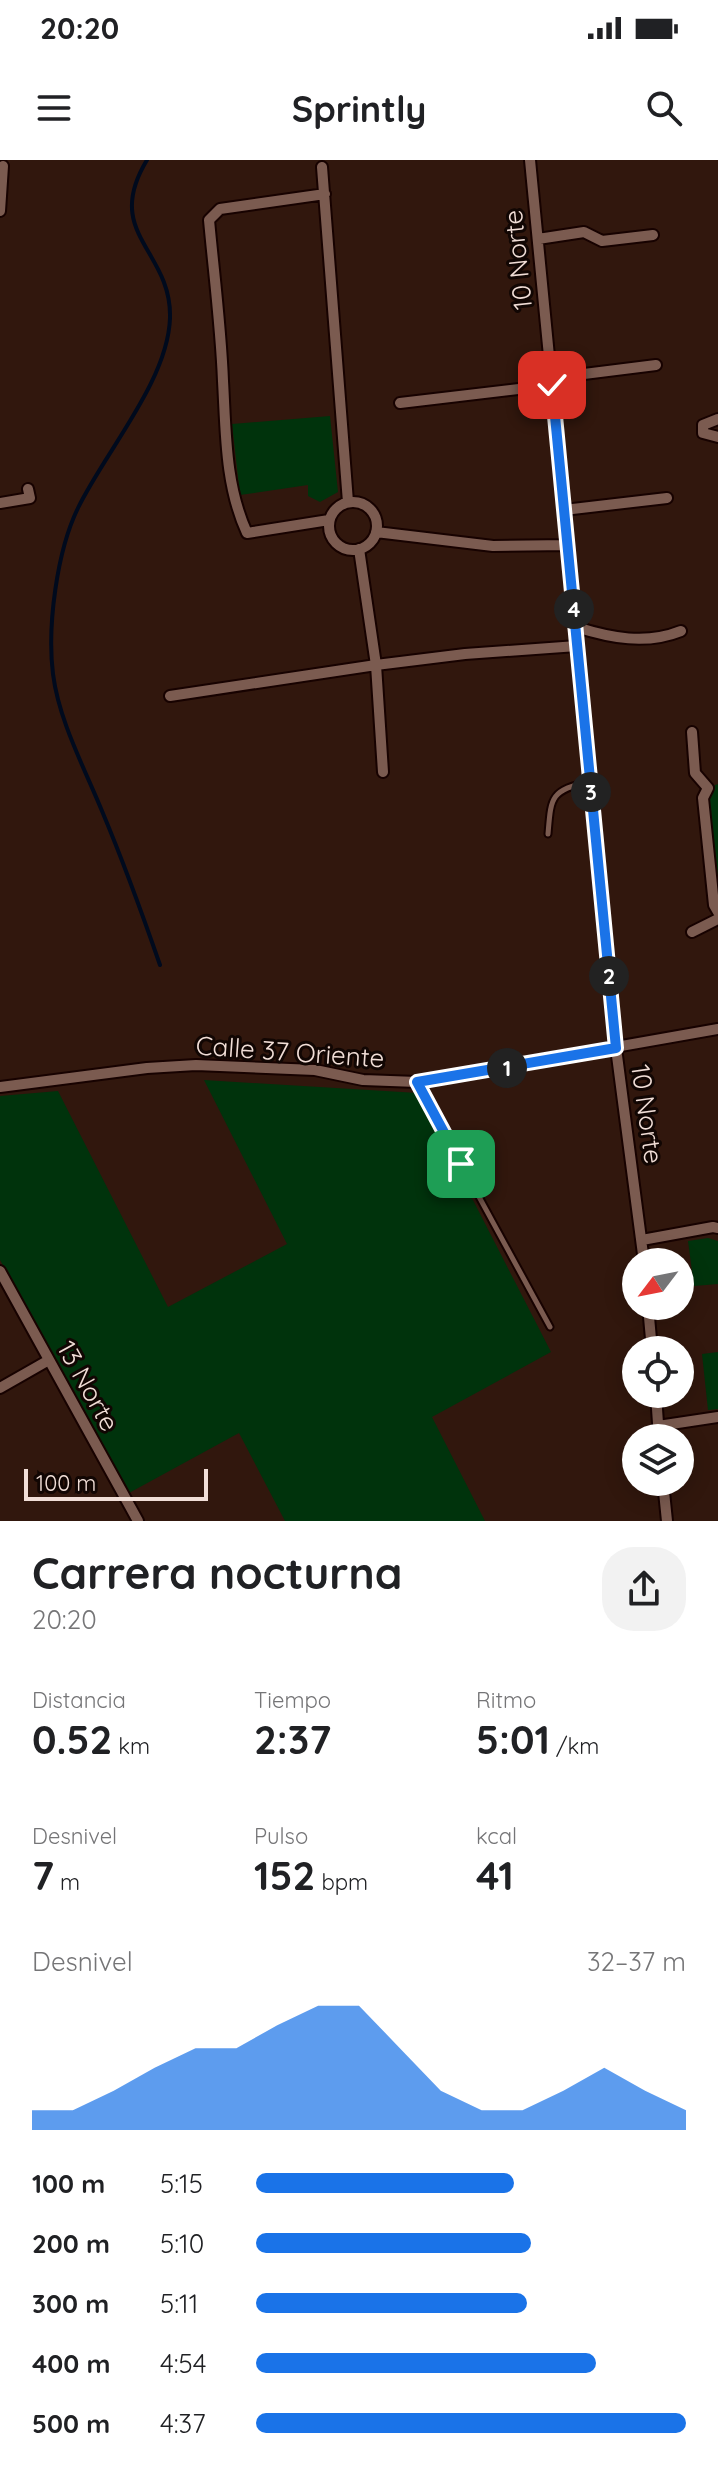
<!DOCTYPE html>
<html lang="es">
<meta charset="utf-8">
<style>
:root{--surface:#fff;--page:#f2f2f2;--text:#202124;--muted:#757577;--accent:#1a73e8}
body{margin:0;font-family:Quicksand,sans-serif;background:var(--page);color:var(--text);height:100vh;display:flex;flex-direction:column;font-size:30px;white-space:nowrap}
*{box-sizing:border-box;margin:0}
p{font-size:26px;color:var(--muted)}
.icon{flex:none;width:44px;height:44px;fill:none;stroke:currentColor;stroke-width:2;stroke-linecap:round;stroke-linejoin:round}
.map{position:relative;height:1361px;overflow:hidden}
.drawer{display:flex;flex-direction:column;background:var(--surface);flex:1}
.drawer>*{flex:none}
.needle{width:52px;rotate:238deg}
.buttons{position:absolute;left:622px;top:1088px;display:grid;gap:16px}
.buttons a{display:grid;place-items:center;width:72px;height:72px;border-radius:50%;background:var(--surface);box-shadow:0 4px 20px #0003;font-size:40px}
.scale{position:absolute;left:24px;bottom:20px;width:184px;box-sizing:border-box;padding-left:8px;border:4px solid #f1ded7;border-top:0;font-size:22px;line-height:28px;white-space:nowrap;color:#f1ded7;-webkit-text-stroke:6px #110603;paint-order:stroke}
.pin{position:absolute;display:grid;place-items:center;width:68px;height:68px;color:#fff;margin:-34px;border-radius:16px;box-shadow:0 4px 12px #0006}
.km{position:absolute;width:40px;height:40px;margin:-20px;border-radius:50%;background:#222;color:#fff;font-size:22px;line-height:40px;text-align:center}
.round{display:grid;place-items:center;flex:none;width:84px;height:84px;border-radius:32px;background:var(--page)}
.headline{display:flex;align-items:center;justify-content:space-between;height:136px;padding:0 32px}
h1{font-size:44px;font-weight:700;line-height:60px}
.figures{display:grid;grid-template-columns:repeat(3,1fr);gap:12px;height:136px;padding:8px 32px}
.figures div{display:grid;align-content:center}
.figures b{font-size:40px;font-weight:700}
.figures small{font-size:22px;font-weight:400}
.figures p{font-size:22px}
.chart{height:224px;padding:16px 32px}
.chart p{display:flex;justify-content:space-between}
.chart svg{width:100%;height:144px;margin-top:8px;fill:var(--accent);opacity:.7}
ul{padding:0 32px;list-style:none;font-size:26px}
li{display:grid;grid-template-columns:128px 96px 1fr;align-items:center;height:60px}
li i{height:20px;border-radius:10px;background:var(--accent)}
.status{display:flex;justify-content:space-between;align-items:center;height:56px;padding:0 40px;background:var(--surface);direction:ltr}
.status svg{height:22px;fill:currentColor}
header{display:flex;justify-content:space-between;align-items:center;height:104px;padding:0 32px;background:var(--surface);font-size:36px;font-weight:700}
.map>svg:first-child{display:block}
.green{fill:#00330c}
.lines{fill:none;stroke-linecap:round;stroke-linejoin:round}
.stream{stroke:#000a1d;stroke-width:4}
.lane-casing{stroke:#170200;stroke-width:9}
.street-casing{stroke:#170200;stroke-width:14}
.lane{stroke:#7b5b50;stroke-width:5}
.street{stroke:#7b5b50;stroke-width:10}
.route-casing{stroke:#fff;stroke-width:16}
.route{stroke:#1a73e8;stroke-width:10}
.labels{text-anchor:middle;stroke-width:6;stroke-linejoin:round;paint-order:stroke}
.street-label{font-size:26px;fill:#f1ded7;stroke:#110603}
</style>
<div class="status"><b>20:20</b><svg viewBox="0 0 49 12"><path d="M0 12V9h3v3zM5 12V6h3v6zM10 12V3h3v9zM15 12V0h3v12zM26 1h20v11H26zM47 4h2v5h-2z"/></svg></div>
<header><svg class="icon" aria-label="menu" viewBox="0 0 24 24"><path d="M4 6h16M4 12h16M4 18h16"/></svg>Sprintly<svg class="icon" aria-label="search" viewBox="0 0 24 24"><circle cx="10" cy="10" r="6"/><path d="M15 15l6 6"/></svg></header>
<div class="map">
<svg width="718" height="1361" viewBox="0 0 718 1361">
<rect width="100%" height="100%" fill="#31170d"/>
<!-- green -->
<path class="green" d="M330 256 338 332 320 342 308 336V325L240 335 232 264Z
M718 624V752L703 638 708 628Z
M204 920 418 933 551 1192 432 1257 485 1361H285L239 1273 129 1333 0 1100V936L58 931 168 1147 287 1084Z
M708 1078 718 1081V1124L694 1126 688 1081Z
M718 1192V1249L708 1250 702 1194Z"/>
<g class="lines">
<!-- stream -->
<path class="stream" d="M147 0C102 74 172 90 170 158 168 221 105 292 78 348 57 391 47 466 53 514 59 561 84 607 102 651 123 701 142 753 160 805"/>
<!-- lane casing -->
<g class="lane-casing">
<path id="lane" d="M548 674C551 638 550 630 589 622
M417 923 550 1167"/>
</g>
<!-- street casing -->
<g class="street-casing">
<path id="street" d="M530 0 616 888 644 1102
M322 7 348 342
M325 34 220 49 209 60C214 114 221 168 223 221 226 273 225 325 247 373L329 360
M0 51 3 6
M538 79 584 72 602 81 653 75
M552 218 656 205
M400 243 552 225
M718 259 703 265V273L718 277
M329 366a24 24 0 1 1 48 0a24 24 0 1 1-48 0Z
M0 343 30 338 28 329
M564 350 667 338
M376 372 493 386 568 385
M359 389 376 505 383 612
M576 467C611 478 646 485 681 471
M170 536 376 505 465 494 577 486
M692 572 695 613 708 628 703 638 714 745 718 752
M692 772 718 759
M0 927 147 908 196 905 315 910 363 920 417 922 718 869
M642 1080 713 1067 718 1068
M0 1111 138 1361
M648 1146 652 1190
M0 1228 49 1200
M656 1234 659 1278
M658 1266 718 1257
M663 1322 667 1361"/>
</g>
<!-- lane -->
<use href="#lane" class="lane"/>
<!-- street -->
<use href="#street" class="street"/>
</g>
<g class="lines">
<!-- route casing -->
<g class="route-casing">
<path id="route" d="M461 1004 417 922 616 888 552 225"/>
</g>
<!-- route -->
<use href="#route" class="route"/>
</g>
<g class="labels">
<!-- street labels -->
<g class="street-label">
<text transform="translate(518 100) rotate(-96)" y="9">10 Norte</text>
<text transform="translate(290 892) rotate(4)" y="9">Calle 37 Oriente</text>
<text transform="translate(647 954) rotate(82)" y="9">10 Norte</text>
<text transform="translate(88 1226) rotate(61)" y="9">13 Norte</text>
</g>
</g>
</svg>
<div class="buttons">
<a><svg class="needle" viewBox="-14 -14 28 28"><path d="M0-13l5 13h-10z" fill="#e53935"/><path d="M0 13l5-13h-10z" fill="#757577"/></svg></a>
<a><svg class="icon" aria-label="locate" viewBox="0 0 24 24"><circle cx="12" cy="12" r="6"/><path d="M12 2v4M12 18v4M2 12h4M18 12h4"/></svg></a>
<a><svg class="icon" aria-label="layers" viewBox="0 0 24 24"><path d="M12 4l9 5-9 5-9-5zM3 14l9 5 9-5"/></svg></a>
</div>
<div class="scale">100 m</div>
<div class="pin" style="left:461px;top:1004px;background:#1e9e55"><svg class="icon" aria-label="arrive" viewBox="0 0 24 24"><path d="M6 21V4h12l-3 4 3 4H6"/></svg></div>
<div class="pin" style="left:552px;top:225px;background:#d93025"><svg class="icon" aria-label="check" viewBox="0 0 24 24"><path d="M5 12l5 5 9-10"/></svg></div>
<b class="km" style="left:507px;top:908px">1</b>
<b class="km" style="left:609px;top:816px">2</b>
<b class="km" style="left:591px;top:632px">3</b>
<b class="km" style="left:574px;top:449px">4</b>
</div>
<section class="drawer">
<div class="headline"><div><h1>Carrera nocturna</h1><p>20:20</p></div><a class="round"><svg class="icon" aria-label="share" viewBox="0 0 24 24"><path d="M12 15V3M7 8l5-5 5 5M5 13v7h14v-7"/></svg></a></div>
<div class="figures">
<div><p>Distancia</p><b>0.52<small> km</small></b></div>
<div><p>Tiempo</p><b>2:37</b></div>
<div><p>Ritmo</p><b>5:01<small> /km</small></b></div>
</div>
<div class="figures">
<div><p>Desnivel</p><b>7<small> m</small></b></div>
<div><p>Pulso</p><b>152<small> bpm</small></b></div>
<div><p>kcal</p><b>41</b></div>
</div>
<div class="chart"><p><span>Desnivel</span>32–37 m</p>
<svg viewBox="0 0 160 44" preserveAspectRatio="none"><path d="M0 44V38L10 38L20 32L30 25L40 19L50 19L60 12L70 6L80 6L90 19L100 32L110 38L120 38L130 32L140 25L150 32L160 38V44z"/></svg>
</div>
<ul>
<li><b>100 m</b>5:15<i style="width:60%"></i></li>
<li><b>200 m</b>5:10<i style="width:64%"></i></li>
<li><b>300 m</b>5:11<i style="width:63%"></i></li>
<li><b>400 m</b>4:54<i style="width:79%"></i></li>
<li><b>500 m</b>4:37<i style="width:100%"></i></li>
</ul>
</section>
